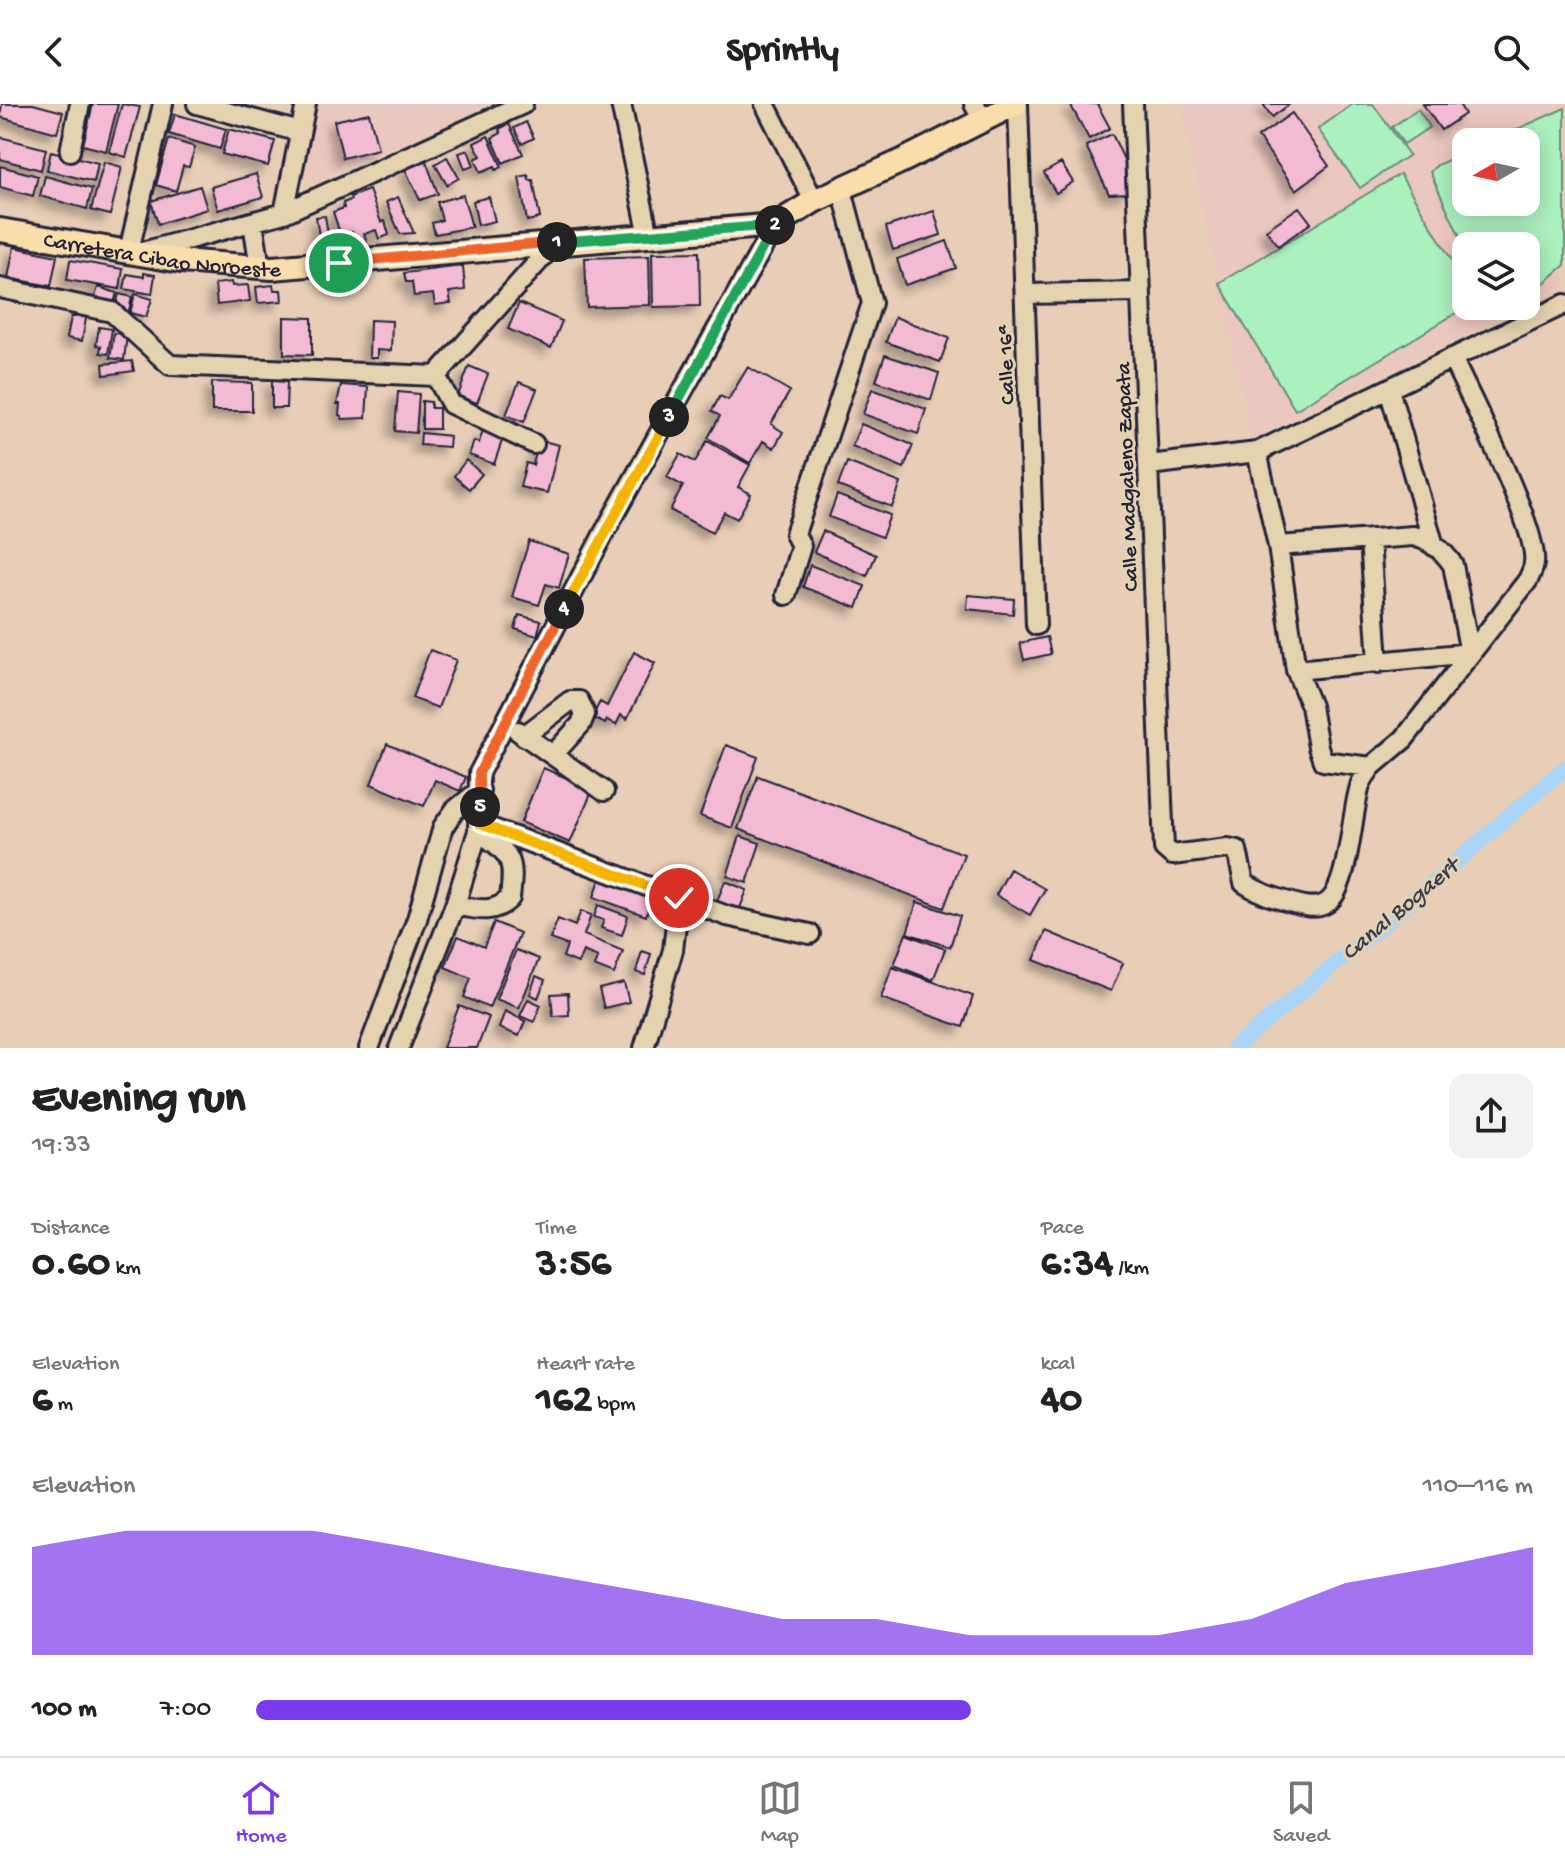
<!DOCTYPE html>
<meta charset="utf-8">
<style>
:root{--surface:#fff;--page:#f2f2f2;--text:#222;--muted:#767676;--line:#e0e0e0;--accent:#7c3aed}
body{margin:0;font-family:"Gochi Hand",sans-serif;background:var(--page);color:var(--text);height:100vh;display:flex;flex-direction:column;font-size:30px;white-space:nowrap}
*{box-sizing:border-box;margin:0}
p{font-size:26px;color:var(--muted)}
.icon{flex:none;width:44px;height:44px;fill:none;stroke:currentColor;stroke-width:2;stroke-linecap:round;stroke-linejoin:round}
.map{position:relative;height:944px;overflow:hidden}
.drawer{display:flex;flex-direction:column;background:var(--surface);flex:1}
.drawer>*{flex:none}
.needle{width:52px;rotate:261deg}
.buttons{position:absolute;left:1452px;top:24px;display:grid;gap:16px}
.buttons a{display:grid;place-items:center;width:88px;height:88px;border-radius:16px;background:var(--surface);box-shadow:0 4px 20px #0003;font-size:40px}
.pin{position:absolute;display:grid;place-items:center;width:68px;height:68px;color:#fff;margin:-34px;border:4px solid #fff;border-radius:50%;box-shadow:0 2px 8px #0007}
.km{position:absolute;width:40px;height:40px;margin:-20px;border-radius:50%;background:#222;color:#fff;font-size:22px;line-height:40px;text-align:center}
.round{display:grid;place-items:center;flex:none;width:84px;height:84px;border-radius:16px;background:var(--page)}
.head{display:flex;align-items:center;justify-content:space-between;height:136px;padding:0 32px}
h1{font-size:44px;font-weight:700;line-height:60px}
.metrics{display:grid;grid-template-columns:repeat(3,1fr);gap:12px;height:136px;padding:8px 32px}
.metrics div{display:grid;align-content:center}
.metrics b{font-size:40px;font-weight:700}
.metrics small{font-size:22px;font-weight:400}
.metrics p{font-size:22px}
.chart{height:224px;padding:16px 32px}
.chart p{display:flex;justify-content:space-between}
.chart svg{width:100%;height:144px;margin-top:8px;fill:var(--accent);opacity:.7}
ul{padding:0 32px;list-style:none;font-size:26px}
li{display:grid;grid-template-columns:128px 96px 1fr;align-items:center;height:60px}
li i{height:20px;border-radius:10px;background:var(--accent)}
header{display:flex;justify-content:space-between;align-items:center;height:104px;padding:0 32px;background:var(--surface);font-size:36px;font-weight:700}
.tabs{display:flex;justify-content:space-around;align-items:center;height:112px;border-top:2px solid var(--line);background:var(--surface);font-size:22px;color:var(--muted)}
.tabs a{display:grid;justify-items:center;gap:4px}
.tabs .active{color:var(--accent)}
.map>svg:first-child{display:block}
.built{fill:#ebc8bf;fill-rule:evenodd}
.green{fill:#abf1bd;stroke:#668a7c;stroke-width:2}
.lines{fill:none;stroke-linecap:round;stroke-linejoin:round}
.canal{stroke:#abd5f6;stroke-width:16}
.building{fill:#f2bbd3;stroke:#22223b;stroke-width:2;filter:url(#shadow)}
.minor-casing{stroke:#22223b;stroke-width:24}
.major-casing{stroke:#22223b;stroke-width:28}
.minor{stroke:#e5d3b0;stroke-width:18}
.major{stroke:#f9ddab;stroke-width:22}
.split-1-casing{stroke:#fff;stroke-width:16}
.split-2-casing{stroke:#fff;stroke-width:16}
.split-3-casing{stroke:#fff;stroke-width:16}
.split-4-casing{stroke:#fff;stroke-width:16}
.split-5-casing{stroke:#fff;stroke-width:16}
.split-6-casing{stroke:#fff;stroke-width:16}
.split-1{stroke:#f0652b;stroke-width:10}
.split-2{stroke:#22a559;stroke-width:10}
.split-3{stroke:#22a559;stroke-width:10}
.split-4{stroke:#f5b400;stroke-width:10}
.split-5{stroke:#f0652b;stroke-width:10}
.split-6{stroke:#f5b400;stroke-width:10}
.labels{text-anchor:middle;stroke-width:6;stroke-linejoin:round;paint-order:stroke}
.street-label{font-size:22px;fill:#22223b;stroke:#e5d3b0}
.water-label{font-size:24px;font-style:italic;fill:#373d57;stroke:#e5d3b0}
</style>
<header><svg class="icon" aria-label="back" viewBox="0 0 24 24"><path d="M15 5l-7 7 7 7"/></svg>Sprintly<svg class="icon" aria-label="search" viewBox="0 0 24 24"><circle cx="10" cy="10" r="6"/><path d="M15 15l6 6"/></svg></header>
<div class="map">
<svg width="1565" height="944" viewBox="0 0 1565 944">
<defs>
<filter id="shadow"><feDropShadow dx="-7" dy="7" stdDeviation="4" flood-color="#0004"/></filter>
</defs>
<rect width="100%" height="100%" fill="#e8ceb7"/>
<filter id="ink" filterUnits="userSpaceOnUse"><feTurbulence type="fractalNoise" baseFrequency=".0125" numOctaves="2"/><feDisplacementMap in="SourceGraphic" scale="16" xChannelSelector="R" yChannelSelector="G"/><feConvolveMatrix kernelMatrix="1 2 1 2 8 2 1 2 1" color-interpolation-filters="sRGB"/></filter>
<g filter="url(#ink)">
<!-- built -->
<path class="built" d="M313 0H491L316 76 304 72 298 62Z
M1180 0H1565V183L1526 202V142H1466V202H1525L1251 335ZM1466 38H1526V98H1466Z"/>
<!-- green -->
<path class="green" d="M1353 0H1373L1409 51 1360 84 1318 25Z
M1565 4V161L1537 185 1526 190V142H1466V146L1430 68 1437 61 1466 48V98H1526V38H1488Z
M1418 5 1430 23 1404 40 1392 23Z
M1400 70 1466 180 1468 202 1295 306 1219 179Z"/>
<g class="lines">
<!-- canal -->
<path class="canal" d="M1234 944 1392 813 1565 664"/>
</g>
<!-- building -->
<path class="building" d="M2 0H33L63 8 57 29 0 13Z
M93 0H118L106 47 83 41Z
M122 0 140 3 126 53 109 48Z
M1070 0H1097L1110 24 1089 35Z
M1263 0H1290L1272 13Z
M1423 0H1459L1465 10 1441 26Z
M369 9 378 45 343 54 334 17Z
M1292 9 1329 62 1296 86 1258 33Z
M175 10 226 25 220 45 169 30Z
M526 18 534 34 522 40 514 24Z
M509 20 523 50 503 59 492 34 501 29 499 25Z
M229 25 275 37 268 62 222 50Z
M1112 30 1127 62 1128 89 1109 90 1086 42Z
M488 32 502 63 496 66 495 62 481 68 475 55 481 52 474 39Z
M0 33 46 45 41 66 0 55Z
M169 35 195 43 189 63 183 62 176 87 156 81Z
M468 46 474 62 465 65 459 49Z
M51 47 98 59 94 78 47 66Z
M447 53 459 74 447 81 435 60Z
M426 57 438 90 420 96 405 65Z
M104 58 122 63 110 111 91 106Z
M1061 59 1073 78 1056 89 1044 69Z
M0 62 38 72 33 92 0 83Z
M256 70 263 93 218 106 211 83Z
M528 71 529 76H533L540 114 527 117 519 73Z
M45 72 92 85 87 105 40 92Z
M200 82 207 105 158 120 151 97Z
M369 86 381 118 385 117 389 131 379 135 376 126 364 130 367 139 357 143 352 128 341 132 333 108 344 104 343 99 351 96 350 93Z
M463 91 472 123 435 130 432 119 442 116 437 98Z
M398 93 414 129 400 130 386 98Z
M489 93 495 117 478 121 473 97Z
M1299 103 1311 119 1278 142 1266 126Z
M934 107 941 131 893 146 886 123Z
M325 112 328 130 319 132 316 113Z
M947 137 956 164 905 181 897 155Z
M14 143 57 152 51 182 8 174Z
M699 148 700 202 653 203 652 149Z
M649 152 650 201 587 203 585 154Z
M70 156 123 165 120 185 67 176Z
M463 162 465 186 449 188 451 199 435 201 433 190 414 192 412 178H406L404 169Z
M144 169 155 171 152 190 124 185 127 170 144 173Z
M231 178 232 182 248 181 250 197 217 201 215 180Z
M273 181 274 186H281L282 197 258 199 256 183Z
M98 183 117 189 113 202 94 196Z
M119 190 132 193 129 207 115 204Z
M135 190 152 195 146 213 130 209Z
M519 199 562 217 551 244 508 225Z
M76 207 87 209 82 237 67 234 71 213H75Z
M284 213 312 214V251L284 250Z
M895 213 949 234 940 258 886 238Z
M370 216 392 217 391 247 377 246V254H369Z
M99 223 112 225 108 250 100 249 101 242 96 241Z
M114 229 127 231 124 256 110 254Z
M885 251 939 269 931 296 876 277Z
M132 257 134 267 104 271 103 260Z
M469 262 488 270 477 299 458 292Z
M748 263 790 287 771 320 783 328 774 344 763 337 750 359 708 334 720 312 712 307 720 292 728 296Z
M272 277 287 278 286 304H272Z
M212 278 252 279V307H212Z
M519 278 537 285 524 318 506 311Z
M341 281 368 283 366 314 342 315V312L339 311 340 300H337Z
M872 285 926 305 918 330 863 310Z
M398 288 419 290 416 329 395 327Z
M422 297 431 298V304H439V325H422Z
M861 320 913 341 904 364 852 342Z
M483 326 503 334 494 360 469 351 474 337 479 339Z
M421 329 450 332 449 343 420 341Z
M539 336 559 341 547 389 520 383 526 359 533 361Z
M707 337 750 361 738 383 751 390 737 415 724 408 712 429 670 406 683 382 667 373 680 350 695 358Z
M466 356 482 370 469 385 454 372Z
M847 358 901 379 892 403 838 382Z
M837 391 890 411 882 433 829 413Z
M823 427 876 451 867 472 814 448Z
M529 437 569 450 559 484 546 480 539 501 512 493Z
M810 461 865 482 857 504 803 483Z
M968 491 1014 495 1013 510 967 505Z
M519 511 541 517 537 532 515 525Z
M1047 533 1051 550 1024 556 1020 539Z
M430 546 456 556 438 604 412 594Z
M634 548 655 559 627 615 621 611 616 621 607 616 605 620 592 613 600 598 607 602Z
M387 640 466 673 460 687 435 676 424 702 371 680Z
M726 641 758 653 732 724 700 712Z
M543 664 593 685 570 739 521 718Z
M758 672 964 750 944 804 738 725Z
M740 732 760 739 747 779 727 772Z
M1010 765 1045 785 1030 811 996 791Z
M602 770 653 789 646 812 594 793Z
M725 777 747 786 738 809 716 800Z
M917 798 960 812 950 843 907 829Z
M598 801 628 812 622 831 601 824 604 816 594 813Z
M581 807 591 811 584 831 623 847 614 870 594 862 598 853 583 847 578 859 563 853 567 841 550 835 558 815 575 822Z
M494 818 520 829 489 904 464 893 471 874 445 863 458 832 484 843Z
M1046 827 1123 859 1111 887 1034 856Z
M906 830 945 845 933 876 894 861Z
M516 846 539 855 519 904 496 895Z
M642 847 651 850 645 871 636 868Z
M892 863 973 892 963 923 881 894Z
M536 872 545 876 538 894 530 890Z
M624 879 629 898 604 904 599 885Z
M568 889 569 911 553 912 551 890Z
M528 895 541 901 534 918 520 912Z
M459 902 489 913 477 944H443Z
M505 907 525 917 519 932 499 924Z"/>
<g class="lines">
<!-- minor casing -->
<g class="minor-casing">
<path id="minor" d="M197 0 300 28
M621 0 649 132
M765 0 814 97
M974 0 983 16
M1018 0 1036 521
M1133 0 1164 744 1172 751 1228 744 1237 746 1244 779C1259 789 1272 793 1289 798 1300 801 1314 806 1325 800 1350 787 1351 705 1361 679 1364 673 1368 668 1371 663
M70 47 80 0
M284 109 306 0
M253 119 260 163
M129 147 163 0
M139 149 284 109 523 0
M0 184 112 208 170 261 436 272 555 139
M1025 190 1141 188
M436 272 451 300 534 340
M1389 285 1434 442
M1257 348 1278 442 1296 566 1311 602 1318 643 1323 657 1371 663 1404 635 1528 476C1530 471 1534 464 1534 459 1539 426 1469 291 1452 254
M1149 361 1257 348 1565 200
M1370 435 1378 559
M1278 442 1413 432C1430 436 1443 446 1453 461L1470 549 1296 566
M786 491 801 442 795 430 872 199 842 86
M518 627 604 687
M524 632 570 597H579L585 610 581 620 553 651
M480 720 727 812 810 830
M455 801C475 805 494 811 510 794 515 752 511 751 478 727
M369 944 417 815 443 723 455 706 480 686
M399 944 455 801 478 727 479 669 605 427 775 121
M644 944 673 846 679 794"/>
</g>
<!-- major casing -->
<g class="major-casing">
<g id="major">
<path id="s1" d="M0 126 181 157 272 164 775 121 814 97 902 57 1015 0"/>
</g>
</g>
<!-- minor -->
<use href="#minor" class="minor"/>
<!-- major -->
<use href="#major" class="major"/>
</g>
</g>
<g class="lines" filter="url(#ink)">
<!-- split-1 casing -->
<g class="split-1-casing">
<path id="split-1" d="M339 159 557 138"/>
</g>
<!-- split-2 casing -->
<g class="split-2-casing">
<path id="split-2" d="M557 138 775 121"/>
</g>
<!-- split-3 casing -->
<g class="split-3-casing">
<path id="split-3" d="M669 313 775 121"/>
</g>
<!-- split-4 casing -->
<g class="split-4-casing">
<path id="split-4" d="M564 505 669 313"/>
</g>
<!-- split-5 casing -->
<g class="split-5-casing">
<path id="split-5" d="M480 703 479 669 564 505"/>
</g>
<!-- split-6 casing -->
<g class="split-6-casing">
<path id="split-6" d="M480 703V720L679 794"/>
</g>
<!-- split-1 -->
<use href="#split-1" class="split-1"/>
<!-- split-2 -->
<use href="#split-2" class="split-2"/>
<!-- split-3 -->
<use href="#split-3" class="split-3"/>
<!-- split-4 -->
<use href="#split-4" class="split-4"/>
<!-- split-5 -->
<use href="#split-5" class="split-5"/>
<!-- split-6 -->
<use href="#split-6" class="split-6"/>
</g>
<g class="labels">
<!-- street labels -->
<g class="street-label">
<text dy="8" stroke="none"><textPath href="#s1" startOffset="164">Carretera Cibao Noroeste</textPath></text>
<text transform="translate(1004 261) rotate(-92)" y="8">Calle 16ª</text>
<text transform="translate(1125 373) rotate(-92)" y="8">Calle Madgaleno Zapata</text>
</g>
<!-- water labels -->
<g class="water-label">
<text transform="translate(1399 804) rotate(-40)" y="8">Canal Bogaert</text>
</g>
</g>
</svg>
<div class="buttons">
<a><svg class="needle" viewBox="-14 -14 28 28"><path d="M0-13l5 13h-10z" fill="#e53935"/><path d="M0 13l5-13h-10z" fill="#767676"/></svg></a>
<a><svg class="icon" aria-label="layers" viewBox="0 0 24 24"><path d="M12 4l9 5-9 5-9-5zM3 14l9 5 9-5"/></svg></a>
</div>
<div class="pin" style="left:339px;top:159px;background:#1e9e55"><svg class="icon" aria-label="arrive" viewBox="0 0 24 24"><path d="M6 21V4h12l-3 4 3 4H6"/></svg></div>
<div class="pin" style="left:679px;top:794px;background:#d93025"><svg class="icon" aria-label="check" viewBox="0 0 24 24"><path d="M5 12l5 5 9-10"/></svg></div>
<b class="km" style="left:557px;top:138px">1</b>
<b class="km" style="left:775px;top:121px">2</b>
<b class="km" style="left:669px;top:313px">3</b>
<b class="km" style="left:564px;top:505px">4</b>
<b class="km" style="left:480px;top:703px">5</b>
</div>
<section class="drawer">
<div class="head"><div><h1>Evening run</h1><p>19:33</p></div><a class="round"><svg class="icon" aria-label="share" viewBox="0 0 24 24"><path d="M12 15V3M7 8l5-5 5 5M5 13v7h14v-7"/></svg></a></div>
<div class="metrics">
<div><p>Distance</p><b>0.60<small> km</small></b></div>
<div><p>Time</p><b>3:56</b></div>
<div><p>Pace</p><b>6:34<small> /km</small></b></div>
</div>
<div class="metrics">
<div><p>Elevation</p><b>6<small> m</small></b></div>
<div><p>Heart rate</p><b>162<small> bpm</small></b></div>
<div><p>kcal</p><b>40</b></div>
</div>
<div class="chart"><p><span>Elevation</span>110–116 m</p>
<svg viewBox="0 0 160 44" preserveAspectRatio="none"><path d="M0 44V11L10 6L20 6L30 6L40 11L50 17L60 22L70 27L80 33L90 33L100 38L110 38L120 38L130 33L140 22L150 17L160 11V44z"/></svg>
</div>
<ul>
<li><b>100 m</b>7:00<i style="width:56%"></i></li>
</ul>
</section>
<nav class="tabs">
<a class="active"><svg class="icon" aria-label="home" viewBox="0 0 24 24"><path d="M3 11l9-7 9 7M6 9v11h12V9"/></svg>Home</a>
<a><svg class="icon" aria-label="map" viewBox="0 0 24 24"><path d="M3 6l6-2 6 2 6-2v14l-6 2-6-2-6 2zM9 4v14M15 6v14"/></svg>Map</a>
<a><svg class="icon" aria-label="saved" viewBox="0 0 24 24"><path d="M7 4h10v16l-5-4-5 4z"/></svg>Saved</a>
</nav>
